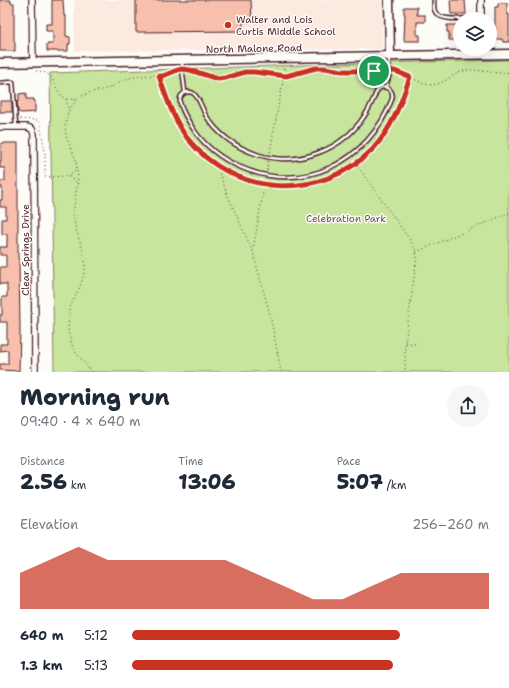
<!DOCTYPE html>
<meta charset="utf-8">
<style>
:root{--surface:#fff;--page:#f6f6f7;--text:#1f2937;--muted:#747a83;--accent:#c8321e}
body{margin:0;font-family:"Shantell Sans",sans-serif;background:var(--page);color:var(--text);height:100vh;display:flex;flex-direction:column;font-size:15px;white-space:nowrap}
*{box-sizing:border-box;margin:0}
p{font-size:13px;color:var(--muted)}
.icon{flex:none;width:22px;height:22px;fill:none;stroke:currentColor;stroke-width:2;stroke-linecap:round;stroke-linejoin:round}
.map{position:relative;height:372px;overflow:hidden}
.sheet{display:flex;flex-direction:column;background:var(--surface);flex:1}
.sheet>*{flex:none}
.controls{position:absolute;left:453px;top:12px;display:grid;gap:8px}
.controls a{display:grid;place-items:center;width:44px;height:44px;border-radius:50%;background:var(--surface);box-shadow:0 4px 16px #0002;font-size:20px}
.pin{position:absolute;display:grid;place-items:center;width:34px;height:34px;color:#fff;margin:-17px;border:2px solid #fff;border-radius:50%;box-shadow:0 1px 4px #0007}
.round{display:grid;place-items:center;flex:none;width:42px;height:42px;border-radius:21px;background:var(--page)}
.overview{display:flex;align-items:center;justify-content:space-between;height:68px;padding:0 20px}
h1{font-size:22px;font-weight:800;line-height:30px}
.figures{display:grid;grid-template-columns:repeat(3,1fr);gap:6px;height:68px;padding:4px 20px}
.figures div{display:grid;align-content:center}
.figures b{font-size:20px;font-weight:800}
.figures small{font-size:11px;font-weight:400}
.figures p{font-size:11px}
.chart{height:112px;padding:8px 20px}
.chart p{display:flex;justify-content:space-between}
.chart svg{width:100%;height:72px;margin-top:4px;fill:var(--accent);opacity:.7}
ul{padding:0 20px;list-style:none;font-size:13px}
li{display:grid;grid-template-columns:64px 48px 1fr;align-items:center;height:30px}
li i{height:10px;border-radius:5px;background:var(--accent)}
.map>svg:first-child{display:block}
.built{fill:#fceae0}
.green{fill:#c7e59d;stroke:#888264}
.building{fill:#f8c0ac;stroke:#4a1f2b}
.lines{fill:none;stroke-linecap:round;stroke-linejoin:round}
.lane-casing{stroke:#4a1f2b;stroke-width:5.5}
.street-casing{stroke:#4a1f2b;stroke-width:8}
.secondary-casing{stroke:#4a1f2b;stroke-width:11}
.path{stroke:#4a1f2b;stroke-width:1;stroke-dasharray:1 3;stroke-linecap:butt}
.lane{stroke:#fdfcf7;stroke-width:2.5}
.street{stroke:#fdfcf7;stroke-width:5.5}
.secondary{stroke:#fdfcf7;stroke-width:8}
.route-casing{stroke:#fff;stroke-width:8}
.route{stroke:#c8321e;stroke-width:5}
.poi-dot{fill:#c8321e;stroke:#fdfcf7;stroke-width:1.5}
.labels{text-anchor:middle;stroke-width:3;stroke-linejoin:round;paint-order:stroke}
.poi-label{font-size:10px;fill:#4a1f2b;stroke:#fdfcf7;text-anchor:start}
.street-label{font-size:10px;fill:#4a1f2b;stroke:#fdfcf7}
.park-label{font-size:10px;fill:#695048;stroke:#fdfcf7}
</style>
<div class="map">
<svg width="509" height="372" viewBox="0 0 509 372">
<rect width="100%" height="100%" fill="#fdfcf7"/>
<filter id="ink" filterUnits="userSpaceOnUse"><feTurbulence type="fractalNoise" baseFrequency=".025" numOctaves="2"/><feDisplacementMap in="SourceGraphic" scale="8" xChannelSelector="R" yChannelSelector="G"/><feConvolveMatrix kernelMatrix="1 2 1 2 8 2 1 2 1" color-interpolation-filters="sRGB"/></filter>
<g filter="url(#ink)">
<!-- built -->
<path class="built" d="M74 0H382L383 49 75 51Z"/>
<!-- green -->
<path class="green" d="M509 60V372H54L50 73 369 63Z"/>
<!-- building -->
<path class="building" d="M0 0H10V1H11V3H14V40L15 43V51H0Z
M52 0H63L64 16H66V36L70 37V44H68V51H47V44H53V31H46V24H52Z
M136 0H251L252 22H243V31L136 32Z
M450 0H465L466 14H451Z
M498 3H507V14H509V42H503L502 39H495V7H498Z
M404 7H417V15H425V22H417V35H420V41H404L405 14H404Z
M447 25H460V40H449V32H447Z
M26 93V99H34V101H35V112L22 113 18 112 17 101H19V94Z
M0 101H12V112H0Z
M1 143H18V258L19 261 20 329 19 371 0 370V364H8V350L0 351V344H7V322H0V315H2V297H7V284H0V267H6V255H0V247H7V234H2V219H6V207H0V200H2V187H0V181H5V168H0V161H1Z"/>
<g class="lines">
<!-- lane casing -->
<g class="lane-casing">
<path id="lane" d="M434 0C434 4 433 10 436 13 442 22 470 18 480 18
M182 61 183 76 185 92
M0 83 13 82 16 126
M382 87C389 87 394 92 392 99 369 162 303 195 240 167 222 159 205 146 194 130 190 123 179 108 180 100 180 94 187 90 193 93 199 97 202 108 205 114 217 134 237 148 259 155 299 167 343 150 365 115 368 111 370 107 372 102 374 99 375 94 377 91 378 89 379 89 382 87Z
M386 87 389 75V58"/>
</g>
<!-- street casing -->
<g class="street-casing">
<path id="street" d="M32 0 33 63
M481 0V19
M0 127H27L32 129 34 134 35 372"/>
</g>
<!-- secondary casing -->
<g class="secondary-casing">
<path id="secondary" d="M389 0 390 56
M0 63 509 54"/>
</g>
<!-- path -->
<path class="path" d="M187 70H190L218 79 225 78 245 72H254L286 76 316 68H325L342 71H384
M36 71C58 72 52 90 65 98 68 100 73 99 77 100
M393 71C406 72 420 85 431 85 444 85 455 71 469 70 482 69 495 75 509 72
M159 76C166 97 174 121 188 139 223 184 287 198 338 174 351 168 363 159 372 149 392 129 401 103 410 77
M66 99 69 110
M20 119 38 120 40 124 45 152V177L68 176 72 179 78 184
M270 152 284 76V66
M356 164 408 237 415 248 417 256 405 343V372
M217 166 227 194 253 252 270 315 276 345 281 372
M267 170 268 161
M68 176 74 171 77 167
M253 250 265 181
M416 252 509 213
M406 343 417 344
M91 372 87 366 77 354 73 348 68 331 69 309 79 289 82 281 85 269V260L82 248 75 226 73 214 78 180 76 160 66 136 65 127 68 112 71 107 77 100 80 97 88 93 110 88 121 81 129 78 140 76 156 75 163 76 178 70"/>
<!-- lane -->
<use href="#lane" class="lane"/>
<!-- street -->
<use href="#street" class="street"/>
<!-- secondary -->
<use href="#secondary" class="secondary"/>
</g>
</g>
<g class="lines" filter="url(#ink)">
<!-- route casing -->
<g class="route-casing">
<path id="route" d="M316 68H325L342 71H395L410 77C401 103 392 128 373 149 321 202 234 197 188 139 174 121 166 97 159 76H163L175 71 181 69 190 70 218 79 225 78 245 72H254L286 76Z"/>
</g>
<!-- route -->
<use href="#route" class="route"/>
</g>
<!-- markers -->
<circle class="poi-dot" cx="228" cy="25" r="4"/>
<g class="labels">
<!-- poi labels -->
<g class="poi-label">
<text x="236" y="23">Walter and Lois<tspan x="236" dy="12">Curtis Middle School</tspan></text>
</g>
<!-- street labels -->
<g class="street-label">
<text transform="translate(254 48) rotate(-1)" y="4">North Malone Road</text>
<text transform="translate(25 250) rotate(-90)" y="4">Clear Springs Drive</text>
</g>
<!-- park labels -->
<g class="park-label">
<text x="346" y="222">Celebration Park</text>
</g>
</g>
</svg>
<div class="controls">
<a><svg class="icon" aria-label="layers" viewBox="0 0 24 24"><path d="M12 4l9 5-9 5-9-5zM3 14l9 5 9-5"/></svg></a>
</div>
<div class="pin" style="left:374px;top:71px;background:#1e9e55"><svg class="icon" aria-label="arrive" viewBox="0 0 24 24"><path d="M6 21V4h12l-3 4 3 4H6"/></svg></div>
</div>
<section class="sheet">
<div class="overview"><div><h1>Morning run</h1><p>09:40 · 4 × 640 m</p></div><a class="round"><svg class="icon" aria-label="share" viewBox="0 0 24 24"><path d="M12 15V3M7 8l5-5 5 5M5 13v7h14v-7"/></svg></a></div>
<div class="figures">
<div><p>Distance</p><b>2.56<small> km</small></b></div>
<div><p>Time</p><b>13:06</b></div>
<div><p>Pace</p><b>5:07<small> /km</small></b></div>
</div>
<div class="chart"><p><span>Elevation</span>256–260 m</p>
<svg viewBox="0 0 160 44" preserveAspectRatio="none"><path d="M0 44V22L10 14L20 6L30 14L40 14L50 14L60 14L70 14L80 22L90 30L100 38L110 38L120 30L130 22L140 22L150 22L160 22V44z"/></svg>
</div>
<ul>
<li><b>640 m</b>5:12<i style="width:75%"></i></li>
<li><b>1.3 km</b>5:13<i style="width:73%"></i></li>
</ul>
</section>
